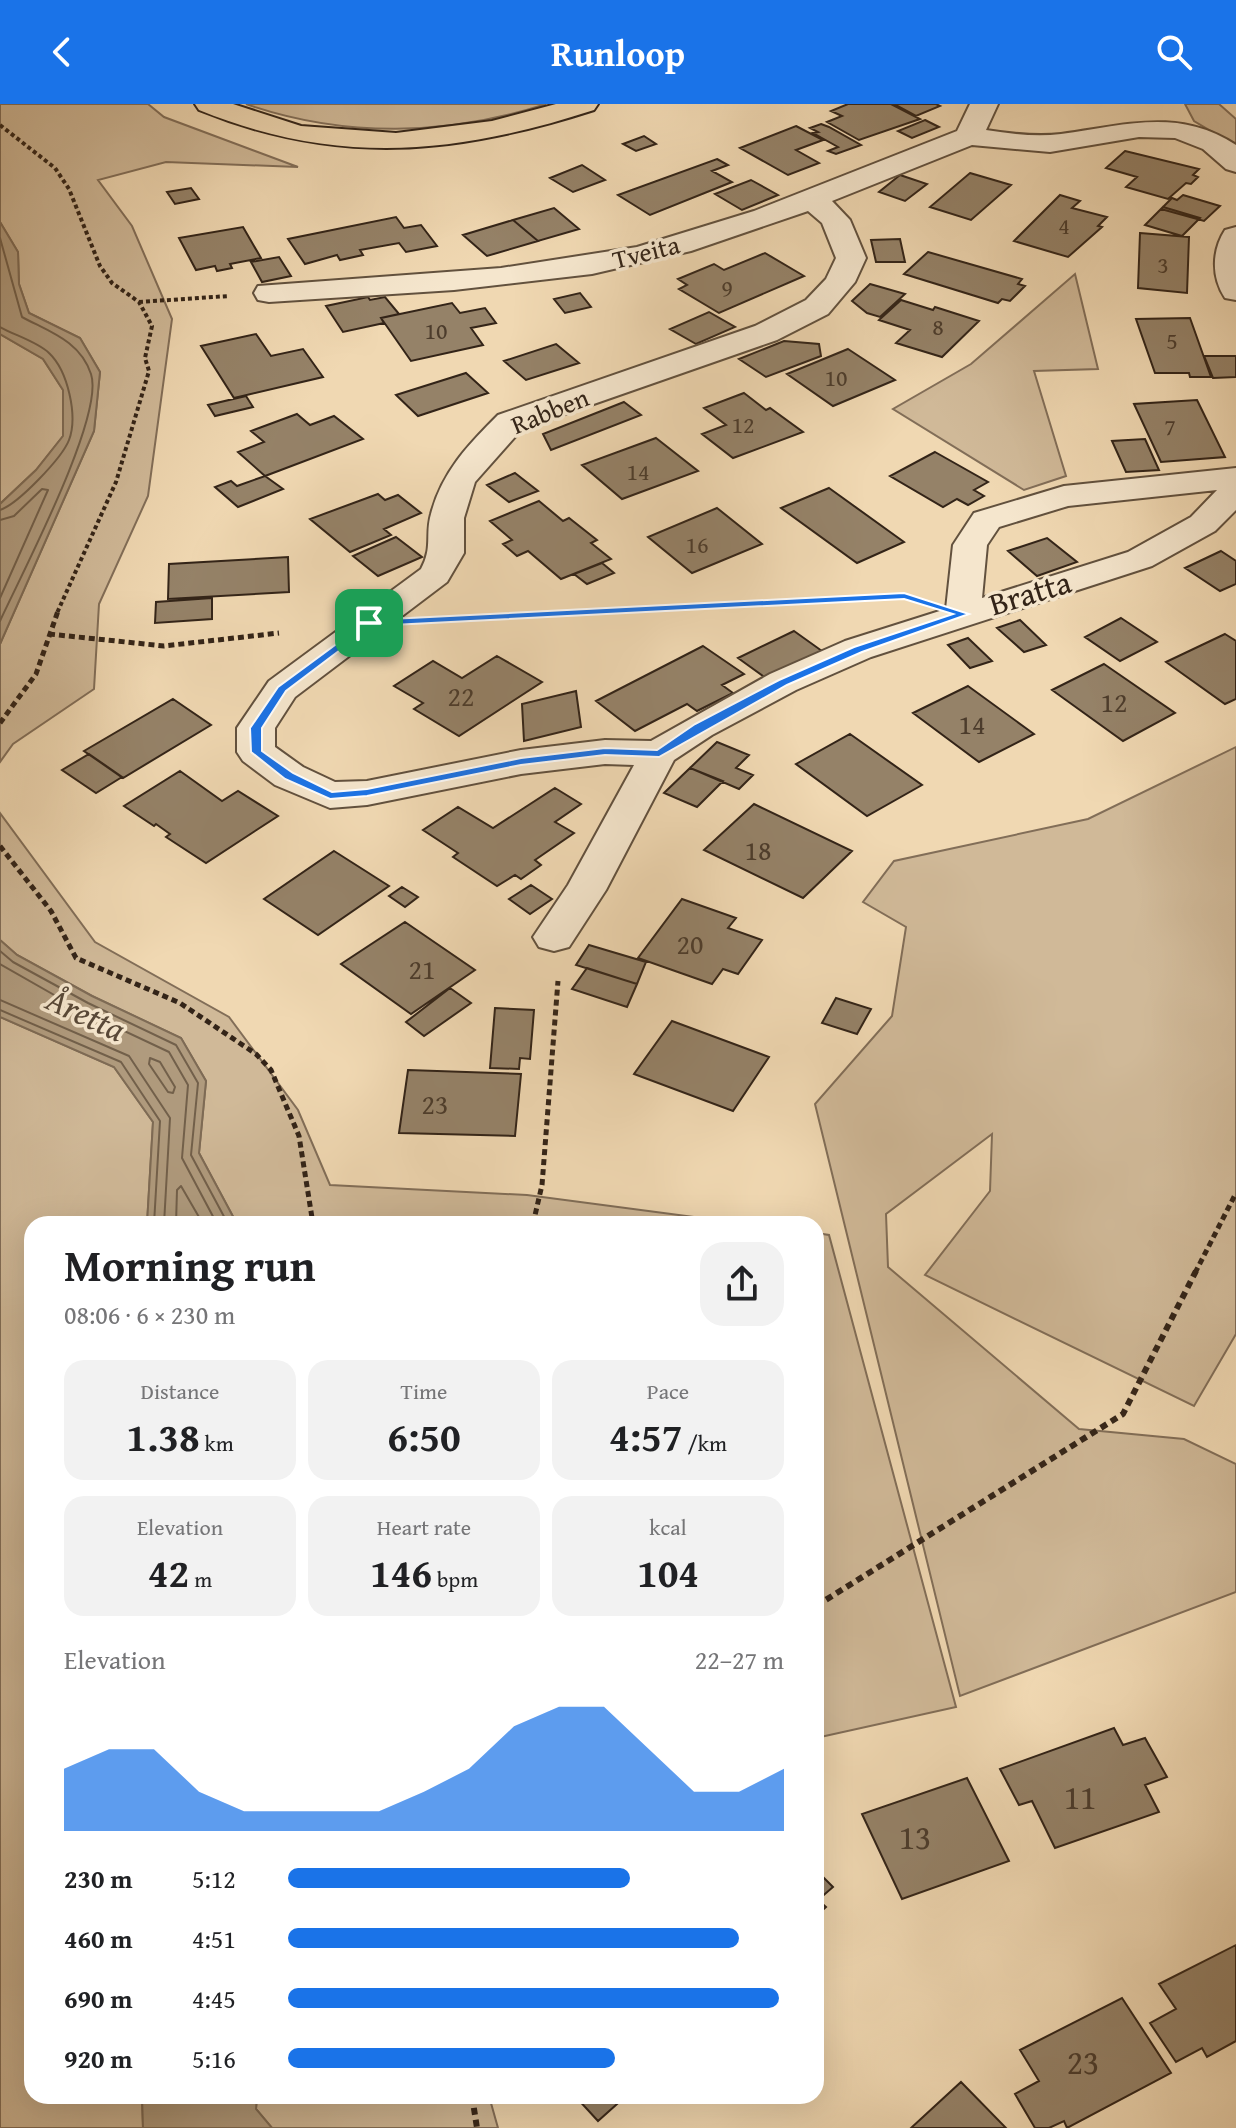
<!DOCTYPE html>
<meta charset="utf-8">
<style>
:root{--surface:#fff;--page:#f2f2f2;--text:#202124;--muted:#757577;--accent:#1a73e8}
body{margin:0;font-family:"Gentium Book Plus",serif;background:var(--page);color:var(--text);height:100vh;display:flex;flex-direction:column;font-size:30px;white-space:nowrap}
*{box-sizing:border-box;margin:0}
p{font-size:26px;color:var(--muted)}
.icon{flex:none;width:44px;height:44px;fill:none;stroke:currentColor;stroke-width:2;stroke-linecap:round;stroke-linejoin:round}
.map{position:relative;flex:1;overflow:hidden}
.side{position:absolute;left:24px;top:1112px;width:800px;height:888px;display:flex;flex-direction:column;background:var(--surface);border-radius:24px;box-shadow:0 8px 32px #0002}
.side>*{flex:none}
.pin{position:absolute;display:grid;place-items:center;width:68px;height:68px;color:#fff;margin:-34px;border-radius:16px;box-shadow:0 4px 12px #0006}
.round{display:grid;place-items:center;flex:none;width:84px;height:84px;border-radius:24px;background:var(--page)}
.headline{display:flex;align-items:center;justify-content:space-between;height:136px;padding:0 40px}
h1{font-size:44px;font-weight:600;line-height:60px}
.stats{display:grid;grid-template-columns:repeat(3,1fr);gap:12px;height:136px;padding:8px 40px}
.stats div{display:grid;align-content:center;border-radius:20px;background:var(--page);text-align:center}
.stats b{font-size:40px;font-weight:600}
.stats small{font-size:22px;font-weight:400}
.stats p{font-size:22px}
.chart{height:224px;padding:16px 40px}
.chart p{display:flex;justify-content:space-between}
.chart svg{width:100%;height:144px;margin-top:8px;fill:var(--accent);opacity:.7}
ul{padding:0 40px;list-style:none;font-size:26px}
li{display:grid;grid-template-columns:128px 96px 1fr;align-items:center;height:60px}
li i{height:20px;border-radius:10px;background:var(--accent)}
header{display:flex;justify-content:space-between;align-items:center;height:104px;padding:0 40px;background:var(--accent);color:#fff;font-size:36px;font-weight:600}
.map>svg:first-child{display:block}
.green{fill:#d0b998;stroke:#826e58;stroke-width:2}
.water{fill:#b09b7e;stroke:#7e6b55;stroke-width:2}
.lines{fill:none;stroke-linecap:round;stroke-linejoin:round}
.shore{stroke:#72604b;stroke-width:2}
.building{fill:#958268;stroke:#332418;stroke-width:2}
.minor-casing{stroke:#62513e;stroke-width:4}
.major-casing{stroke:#332418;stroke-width:4}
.path-far2{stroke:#332418;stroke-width:4;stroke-dasharray:4 3;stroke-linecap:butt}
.path-far1{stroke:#332418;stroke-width:5;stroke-dasharray:6 4;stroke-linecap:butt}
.path{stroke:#332418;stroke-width:6;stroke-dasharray:7 5;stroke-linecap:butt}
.minor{fill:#f5e6cd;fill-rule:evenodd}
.major{fill:#f0d8b2;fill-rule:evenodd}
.route{fill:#1a73e8;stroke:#fff;stroke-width:2;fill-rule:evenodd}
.labels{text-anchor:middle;stroke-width:7;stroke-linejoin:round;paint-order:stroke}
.far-number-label{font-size:24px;fill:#4c3c2c}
.far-street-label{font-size:26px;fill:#332418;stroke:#f5e6cd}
.number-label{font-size:28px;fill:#4c3c2c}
.street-label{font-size:32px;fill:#332418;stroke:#f5e6cd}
.water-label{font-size:34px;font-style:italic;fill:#584837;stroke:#f5e6cd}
.near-number-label{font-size:34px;fill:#4c3c2c}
</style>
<header><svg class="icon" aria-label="back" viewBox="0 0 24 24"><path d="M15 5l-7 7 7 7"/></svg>Runloop<svg class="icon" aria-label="search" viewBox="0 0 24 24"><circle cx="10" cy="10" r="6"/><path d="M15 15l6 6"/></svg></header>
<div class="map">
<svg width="1236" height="2024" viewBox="0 0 1236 2024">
<rect width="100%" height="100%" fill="#f0d8b2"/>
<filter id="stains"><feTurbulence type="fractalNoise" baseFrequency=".0025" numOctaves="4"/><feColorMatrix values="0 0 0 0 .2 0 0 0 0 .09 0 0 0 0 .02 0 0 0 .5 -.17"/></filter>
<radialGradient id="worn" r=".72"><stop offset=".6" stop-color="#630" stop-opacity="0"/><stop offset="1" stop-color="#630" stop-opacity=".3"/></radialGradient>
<!-- green -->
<path class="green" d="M0 0H148L164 13 298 63 166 58 98 76 132 122 172 215 148 392 99 500 94 585 13 640 0 658V540L94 327 100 268 80 234 29 209 19 180 18 148 0 118Z
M246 0H546C448 32 344 34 246 0Z
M1185 0H1219L1236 15V42L1194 17Z
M1075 170 1098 265 1034 267 1066 372 1024 386 893 305 971 260Z
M0 230 43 255 63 286V332L36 366 0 400Z
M1236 643V1230L1194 1302 925 1171 990 1087 992 1030 886 1110 888 1163 1079 1325 1184 1335 1236 1360V1488L960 1592 815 1000 892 912 906 823 863 798 894 757 1088 715Z
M0 709 95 838 229 913 298 1006 330 1081 527 1091 747 1120H237L199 1049 206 977 181 934 92 892 17 851 0 836Z
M0 913 114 963 153 1018 147 1120H32V1992H142L143 2024H0Z
M816 1129 829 1131 956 1603 816 1634Z
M257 1992H489L498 2024H272L256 2005Z"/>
<!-- water -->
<path class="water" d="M0 118 18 148 19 180 29 209 80 234 100 268 94 327 0 540V400L36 366 63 332V286L43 255 0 230Z
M0 836 17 851 92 892 181 934 206 977 199 1049 237 1120H147L153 1018 114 963 0 913Z
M142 1992H257L256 2005 272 2024H143Z"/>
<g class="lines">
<!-- shore -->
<path class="shore" d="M0 134 22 213C50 228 80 237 91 270 105 312 21 471 0 517
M0 223C14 231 38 238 49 249 68 267 78 312 69 336 62 354 18 400 0 406
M0 416 14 412 42 385 48 386 0 494
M0 847 13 858 88 899 176 941 198 979 191 1051 228 1120
M0 860 84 908 169 948 188 981 182 1054 217 1120
M0 896 129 952 170 1014 164 1120
M0 906 121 958 160 1017 154 1120
M150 954 160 958 175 983 173 989 168 988 149 960Z
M176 1120 177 1086 181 1082 203 1120"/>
</g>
<!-- building -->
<path class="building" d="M848 0H891L920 15 859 36 827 18 842 12 831 7Z
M894 0H936L940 2 916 12Z
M925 16 939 23 912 34 898 27Z
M821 20 829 23 861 41 836 50 828 47 838 43 813 29 818 28 810 24Z
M796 22 823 36 796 46 819 59 788 71 740 44Z
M644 32 656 40 636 47 623 40Z
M1125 47 1199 65 1193 71 1198 73 1191 80 1186 79 1168 95 1126 83 1137 73 1106 64Z
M717 55 728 61 712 67 732 78 650 111 618 91Z
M582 61 605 76 573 88 550 74Z
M970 69 1011 81 971 116 930 103Z
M900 71 927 80 905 97 879 88Z
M751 76 778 91 742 106 715 90Z
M191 84 199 95 175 100 167 88Z
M1060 91 1080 97 1072 104 1107 113 1098 122 1102 123 1068 153 1014 137Z
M1183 91 1220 102 1204 117 1161 105 1172 94 1177 96Z
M1163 103 1200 114 1182 132 1145 121Z
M554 104 579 125 538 137 513 116Z
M396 113 404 124 421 121 437 142 406 148 399 139 360 146 363 151 340 156 337 151 305 160 288 135Z
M513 116 538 137 487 152 463 131Z
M243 123 261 154 230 160 232 164 217 167 215 162 196 166 179 134Z
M1140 129 1189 133 1187 189 1138 184Z
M900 135 905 158H876L871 136Z
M928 148 1022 175 1018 180 1025 182 1010 197 1002 195 998 199 904 170Z
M765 149 804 172 719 209 679 185 687 181 678 175 714 160 724 166Z
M279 153 291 172 262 178 251 158Z
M870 180 905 190 880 213 867 209 852 197Z
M580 189 591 203 565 209 554 195Z
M368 193 370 196 385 193 399 210 381 214 384 219 343 228 326 202Z
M901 196 933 206 935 203 979 217 942 253 896 239 910 226 879 216Z
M452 199 460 209 485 204 496 219 471 224 483 241 411 257 381 214Z
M709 208 735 223 696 240 670 225Z
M1190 214 1211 273H1190L1189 269H1155L1136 215Z
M256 230 271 252 303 245 323 273 234 294 201 242Z
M784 237 819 240 821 252 766 273 739 255Z
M556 240 579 259 526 276 504 257Z
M848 245 895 276 833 302 787 270Z
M1204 252H1236V273L1213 274Z
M466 269 488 289 418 312 396 291Z
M744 289 766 306 770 304 803 328 733 354 702 330 726 321 704 304Z
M246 292 253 303 215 312 208 301Z
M1197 296 1225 353 1161 358 1134 300Z
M624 298 641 311 551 346 543 330Z
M297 310 310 321 334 312 363 335 265 372 238 348 264 338 251 327Z
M656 334 698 367 622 395 582 361Z
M1145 335 1159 366 1126 368 1112 337Z
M935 348 988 378 974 386 984 392 968 401 957 395 943 403 890 372Z
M515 369 538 387 509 398 487 381Z
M265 372 283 385 238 403 215 383 231 377 237 382Z
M829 384 904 438 857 459 781 404Z
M378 390 385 396 398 391 421 409 384 425 391 431 350 448 310 415Z
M539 397 563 417 569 414 597 436 591 439 611 455 561 475 528 447 517 452 503 440 512 436 490 417Z
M717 404 762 440 692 469 648 433Z
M396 433 422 453 378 472 353 452Z
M1047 434 1077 458 1037 472 1008 447Z
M1221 447 1236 457V480L1220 487 1185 464Z
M288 453 289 488 168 495 169 460Z
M602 459 614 469 587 480 574 470Z
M212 494V515L155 519 156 498Z
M1121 514 1157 538 1120 557 1085 533Z
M1020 516 1046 541 1024 548 997 524Z
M794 527 822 547 767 575 738 554Z
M1225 530 1236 537V595L1225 600 1166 558Z
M968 534 992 557 970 564 948 541Z
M703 542 744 570 722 581 733 589 697 607 687 600 635 627 596 597Z
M497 552 542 578 459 632 414 605 423 599 394 582 433 557 462 574Z
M1104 560 1175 609 1123 637 1052 586Z
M968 582 1034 630 979 658 913 609Z
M576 587 581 623 524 637 522 600Z
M173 595 211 621 123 674 84 647Z
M850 630 922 681 867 712 796 660Z
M717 638 749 651 736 664 753 671 739 685 690 664Z
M89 650 122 673 96 689 62 666Z
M690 664 723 677 697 703 664 689Z
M180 667 222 697 238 687 278 712 206 759 166 733 170 730 156 720 154 722 124 702Z
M555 684 581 700 555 718 574 729 535 756 541 761 521 775 515 771 497 782 453 753 458 749 423 726 458 703 493 724Z
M754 700 852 747 803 794 704 746Z
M334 747 389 782 318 831 264 795Z
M531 781 552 795 530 810 509 795Z
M402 783 418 793 405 803 389 792Z
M682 795 736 814 728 824 762 836 738 870 723 865 712 880 638 854Z
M405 818 475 866 411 910 341 860Z
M589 841 646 858 637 880 576 861Z
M587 864 637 880 627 903 572 885Z
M450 884 471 899 424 932 406 918Z
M836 894 871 905 857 930 822 919Z
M495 904 534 906 530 955 520 954 519 965 490 964Z
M672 917 769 953 733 1007 634 970Z
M408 966 521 970 515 1032 399 1029Z
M1114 1624 1123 1641 1145 1634 1167 1673 1145 1681 1159 1708 1055 1744 1032 1697 1019 1701 1000 1665Z
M967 1674 1009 1757 902 1795 862 1710Z
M816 1766 833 1783 818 1796 826 1803 816 1812Z
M1236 1841V1937L1207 1953 1202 1944 1176 1958 1150 1919 1176 1905 1159 1880Z
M1122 1894 1171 1969 1067 2024 1064 2017 1049 2024H1035L1015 1990 1039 1977 1020 1946Z
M961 1978 1006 2024H911Z
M575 1992H626L598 2017Z"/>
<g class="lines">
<!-- minor casing -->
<g class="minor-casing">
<path id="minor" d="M970 0H998L986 26C1011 30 1036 33 1061 30 1124 22 1178 3 1236 41V68L1226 65 1203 45 1175 34 1139 33 1050 48 972 41 832 97 850 116 866 154 855 178 828 210 777 236 522 325 475 378 464 414V449L447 478 295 593 275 624V643L303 663 335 678 367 677 521 646 605 636 651 637 770 570 845 537 946 505 953 441 974 409 1064 382 1236 364V406L1215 427 1152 462 871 553 796 586 712 631 674 656 606 786 569 843 554 847 539 843 533 833 568 781 634 661 605 660 521 670 367 701 330 704 275 681 243 657 237 648V624L269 577 421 465C433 443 425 431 431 410 442 368 468 341 498 311L755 222 806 196 826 175 836 154 822 119 808 107 691 147 592 170 454 186 269 198 258 196 254 189 258 182 501 164 637 143 754 107 957 27ZM1217 386 1191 413 1128 448 982 494 987 441 999 423 1068 402Z
M1236 123V196L1225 194C1211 173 1212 146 1225 126Z"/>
</g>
<!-- major casing -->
<g class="major-casing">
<path id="major" d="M195 0H233L301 22 396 29 492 17 556 0H598L594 6C455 51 337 62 199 6Z"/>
</g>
<!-- path-far2 -->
<path class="path-far2" d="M0 21 55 64 69 85 100 162 112 179 139 198 152 222 145 254 149 267 116 378 57 509
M139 198 229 192
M564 509 870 494"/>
<!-- path-far1 -->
<path class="path-far1" d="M452 515 604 507
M49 530 164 542 279 529
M0 619 36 570 58 507
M0 742 51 807 76 854 180 899 256 950 271 966 299 1032 313 1120
M533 1120 542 1081 558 877
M1195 1169 1236 1089"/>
<!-- path -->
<path class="path" d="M816 1502 1123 1310 1196 1167
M472 1992 477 2024"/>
<!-- minor -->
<use href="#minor" class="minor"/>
<!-- major -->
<use href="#major" class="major"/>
</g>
<!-- route -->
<path class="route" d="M904 489 969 510 862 548 787 581 659 653 605 651 521 661 367 692 330 695 285 675 251 648 250 624 278 583 369 516ZM904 495 953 510 854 543 779 576 695 620 657 646 605 644 521 654 367 685 332 688 293 669 262 647V624L286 587 372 522Z"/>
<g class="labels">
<!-- far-number labels -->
<g class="far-number-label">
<text x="1064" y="130">4</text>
<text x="1163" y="169">3</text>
<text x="727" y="192">9</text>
<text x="938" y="231">8</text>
<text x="436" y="235">10</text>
<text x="1172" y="245">5</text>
<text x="836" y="282">10</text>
<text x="743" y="329">12</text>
<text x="1170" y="331">7</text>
<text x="638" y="376">14</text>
<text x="697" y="449">16</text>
</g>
<!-- far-street labels -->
<g class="far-street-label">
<text transform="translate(646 148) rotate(-14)" y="9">Tveita</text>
<text transform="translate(550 307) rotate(-22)" y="9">Rabben</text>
</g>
<!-- number labels -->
<g class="number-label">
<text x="461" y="602">22</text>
<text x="1114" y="608">12</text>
<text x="972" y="630">14</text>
<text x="758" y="756">18</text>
<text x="690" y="850">20</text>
<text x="422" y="875">21</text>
<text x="435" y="1010">23</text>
</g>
<!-- street labels -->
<g class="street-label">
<text transform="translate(1030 489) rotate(-17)" y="11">Bratta</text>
</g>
<!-- water labels -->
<g class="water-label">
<text transform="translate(86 910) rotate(25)" y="12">Åretta</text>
</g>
<!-- near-number labels -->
<g class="near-number-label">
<text x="1080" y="1705">11</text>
<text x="915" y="1745">13</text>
<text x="1083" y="1970">23</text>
</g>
</g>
<rect width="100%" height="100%" filter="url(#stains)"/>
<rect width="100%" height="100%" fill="url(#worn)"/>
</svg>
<div class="pin" style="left:369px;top:519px;background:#1e9e55"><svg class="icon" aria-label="arrive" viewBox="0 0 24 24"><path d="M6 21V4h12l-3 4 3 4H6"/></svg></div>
<section class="side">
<div class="headline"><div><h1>Morning run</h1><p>08:06 · 6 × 230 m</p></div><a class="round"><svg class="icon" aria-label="share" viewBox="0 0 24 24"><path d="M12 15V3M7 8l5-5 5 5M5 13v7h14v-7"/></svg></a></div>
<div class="stats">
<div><p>Distance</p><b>1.38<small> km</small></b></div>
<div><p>Time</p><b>6:50</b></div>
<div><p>Pace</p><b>4:57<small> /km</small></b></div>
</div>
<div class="stats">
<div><p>Elevation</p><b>42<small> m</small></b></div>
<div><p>Heart rate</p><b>146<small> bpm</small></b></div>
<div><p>kcal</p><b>104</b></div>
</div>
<div class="chart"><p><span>Elevation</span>22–27 m</p>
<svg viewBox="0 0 160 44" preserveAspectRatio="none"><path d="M0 44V25L10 19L20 19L30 32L40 38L50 38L60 38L70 38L80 32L90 25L100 12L110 6L120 6L130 19L140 32L150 32L160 25V44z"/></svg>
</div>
<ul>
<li><b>230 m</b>5:12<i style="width:69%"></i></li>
<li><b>460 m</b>4:51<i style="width:91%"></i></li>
<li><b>690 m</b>4:45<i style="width:99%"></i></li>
<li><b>920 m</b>5:16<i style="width:66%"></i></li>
</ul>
</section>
</div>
